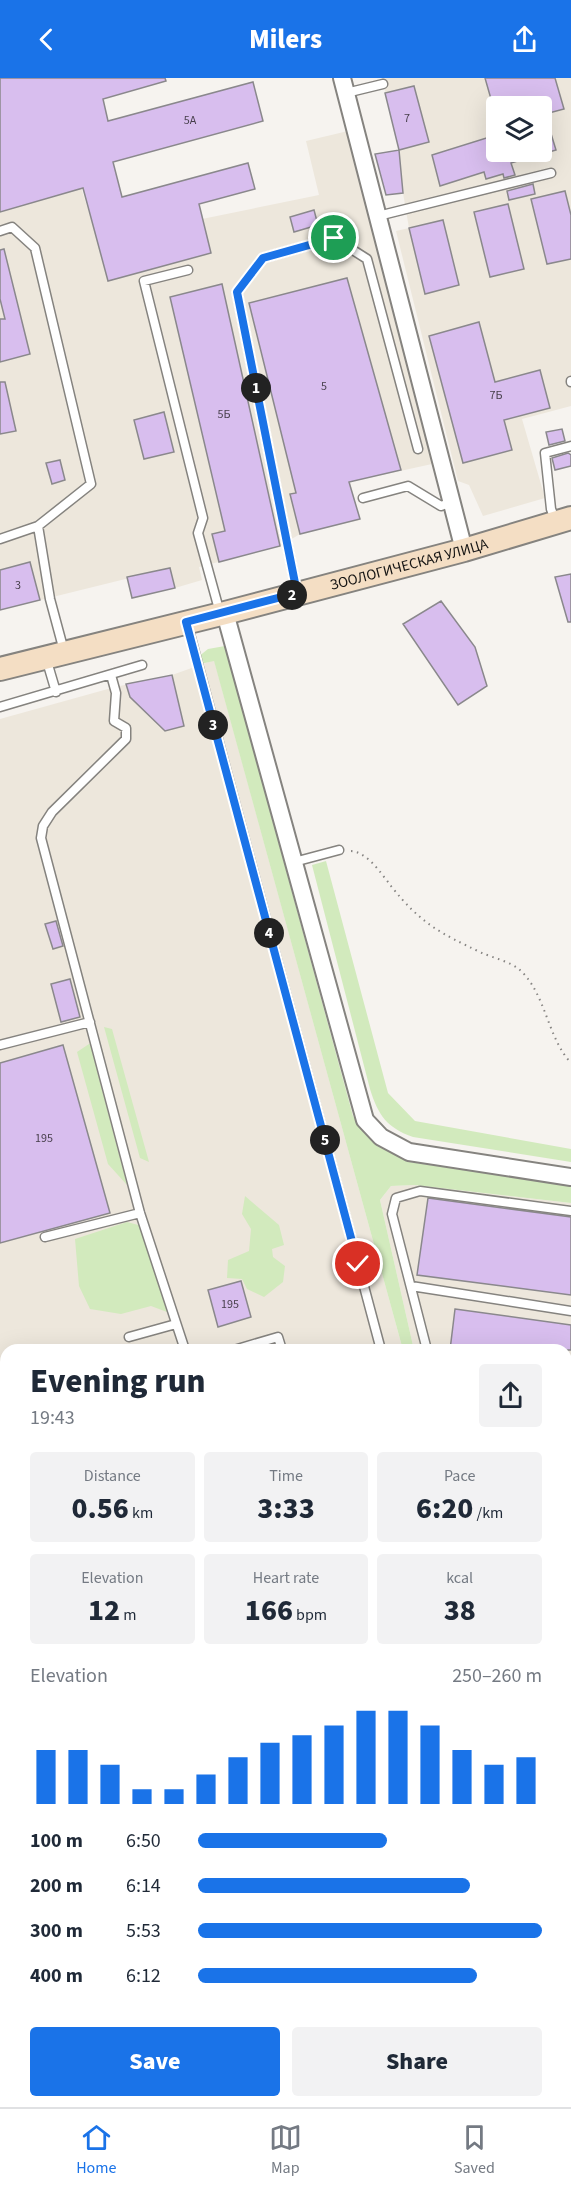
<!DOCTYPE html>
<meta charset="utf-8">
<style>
:root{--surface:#fff;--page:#f2f2f3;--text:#1f2937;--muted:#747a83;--line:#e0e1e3;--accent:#1a73e8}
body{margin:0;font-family:"Source Sans 3",sans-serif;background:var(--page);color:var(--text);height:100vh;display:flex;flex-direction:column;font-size:22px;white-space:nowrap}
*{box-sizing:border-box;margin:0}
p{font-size:20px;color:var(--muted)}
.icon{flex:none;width:33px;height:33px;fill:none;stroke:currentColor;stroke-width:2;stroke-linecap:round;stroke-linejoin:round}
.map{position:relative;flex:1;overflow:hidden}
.side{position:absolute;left:0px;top:1266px;width:572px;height:764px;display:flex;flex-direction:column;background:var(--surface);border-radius:18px 18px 0 0;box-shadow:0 6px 24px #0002}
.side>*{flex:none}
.buttons{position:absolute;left:486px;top:18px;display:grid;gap:12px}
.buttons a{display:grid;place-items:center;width:66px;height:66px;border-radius:6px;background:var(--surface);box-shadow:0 6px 24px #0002;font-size:30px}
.pin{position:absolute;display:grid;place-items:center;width:51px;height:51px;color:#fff;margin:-26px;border:3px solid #fff;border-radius:50%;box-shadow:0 2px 6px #0007}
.km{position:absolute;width:30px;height:30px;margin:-15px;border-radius:50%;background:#222;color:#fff;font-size:16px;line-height:30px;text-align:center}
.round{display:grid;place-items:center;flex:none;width:63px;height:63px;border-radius:6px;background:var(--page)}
.overview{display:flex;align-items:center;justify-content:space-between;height:102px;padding:0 30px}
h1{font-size:33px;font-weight:800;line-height:45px}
.figures{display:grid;grid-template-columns:repeat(3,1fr);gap:9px;height:102px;padding:6px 30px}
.figures div{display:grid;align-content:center;border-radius:6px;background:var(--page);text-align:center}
.figures b{font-size:30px;font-weight:800}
.figures small{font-size:16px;font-weight:400}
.figures p{font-size:16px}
.chart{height:168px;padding:12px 30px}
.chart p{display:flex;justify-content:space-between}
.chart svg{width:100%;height:108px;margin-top:6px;stroke:var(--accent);stroke-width:6}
.cta{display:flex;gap:12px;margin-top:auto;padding:12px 30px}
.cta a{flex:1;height:69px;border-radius:6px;background:var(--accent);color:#fff;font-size:24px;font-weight:800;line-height:69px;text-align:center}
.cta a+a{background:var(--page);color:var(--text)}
ul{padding:0 30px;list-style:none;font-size:20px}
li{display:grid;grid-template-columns:96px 72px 1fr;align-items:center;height:45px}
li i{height:15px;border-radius:8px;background:var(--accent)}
header{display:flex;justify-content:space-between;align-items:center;height:78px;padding:0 30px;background:var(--accent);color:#fff;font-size:27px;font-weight:800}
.menu{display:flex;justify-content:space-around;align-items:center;height:84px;border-top:2px solid var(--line);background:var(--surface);font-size:16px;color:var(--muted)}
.menu a{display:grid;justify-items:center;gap:3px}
.menu .on{color:var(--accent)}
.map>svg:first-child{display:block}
.built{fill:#ede7dc;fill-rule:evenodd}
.green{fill:#d2eabd}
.building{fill:#d8beee;stroke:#8a888c;stroke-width:1.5}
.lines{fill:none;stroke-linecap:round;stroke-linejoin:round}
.lane-casing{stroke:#85837f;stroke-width:11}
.street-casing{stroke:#85837f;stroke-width:20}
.secondary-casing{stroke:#85837f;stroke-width:26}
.path{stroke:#868482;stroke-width:2;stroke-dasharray:1.5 4.5;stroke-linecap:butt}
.lane{stroke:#fff;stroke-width:8}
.street{stroke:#fff;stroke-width:16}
.secondary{stroke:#f4dec4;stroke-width:22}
.tram{stroke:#595755;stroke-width:1.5}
.route-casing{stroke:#fff;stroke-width:12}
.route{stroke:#1a73e8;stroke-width:8}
.labels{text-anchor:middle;stroke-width:6;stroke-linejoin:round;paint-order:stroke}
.number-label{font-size:12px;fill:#463e4a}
.street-label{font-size:15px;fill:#151413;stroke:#f6f3ef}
</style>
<header><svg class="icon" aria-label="back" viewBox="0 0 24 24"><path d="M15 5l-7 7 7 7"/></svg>Milers<svg class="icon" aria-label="share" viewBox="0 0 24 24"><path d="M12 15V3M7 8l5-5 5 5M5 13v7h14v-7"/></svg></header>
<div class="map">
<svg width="571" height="2029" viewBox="0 0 571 2029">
<rect width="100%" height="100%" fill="#f6f3ef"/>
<!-- built -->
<path class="built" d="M382 0H571V328L522 341 545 420 483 438 469 407 458 403 396 153 409 150 403 115 386 117 375 76 399 72ZM496 28H542V74H496Z
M348 53 432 386 350 404 360 442 300 456 280 468 199 489 202 502 175 510 170 490 0 532V69L65 60 102 175 202 141 319 117 306 63Z
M214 582 403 1272H6V1481L0 1482V641L115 609 172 597Z
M414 1107 571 1125V1462L566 1463V1272H414L380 1122 391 1108Z
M6 1865V1985L0 1987V1866Z"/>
<!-- green -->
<path class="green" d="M225 568 353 1038 363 1054 377 1068 410 1084 571 1108V1125L414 1107 391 1108 380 1122 414 1272H403L214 583 200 586 198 579 208 571Z
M326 783 388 1015 415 1043 571 1071V1084L413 1059C387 1050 378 1037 370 1011L312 787Z
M104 949 112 951 149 1084 140 1080Z
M89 966H90L127 1107 108 1086 77 974Z
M245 1118 279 1147 284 1167 272 1171 273 1179 285 1188 283 1204 264 1219 247 1211 242 1201 227 1200 228 1182 249 1173 251 1151 242 1136Z
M127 1144 142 1148 167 1234 151 1228 121 1236 90 1231 79 1208 75 1161Z
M566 1705 571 1713V1776L566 1777Z"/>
<!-- building -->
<path class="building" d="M0 0H165L166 3 103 21 108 43 253 4 263 43 113 84 122 119 248 85 255 111 199 126 211 175 108 203 83 110 0 134Z
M485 0H555L564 31 545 36 556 72 542 76V28H493Z
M414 8 429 64 399 72 385 15Z
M496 57V74H541V76L511 85 515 97 504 100 503 96 486 101 484 94 440 108 432 77Z
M399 72 403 115 386 117 375 76Z
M533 106 535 116 509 122 507 113Z
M565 113 571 137V181L547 186 531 121Z
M508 126 524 191 490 199 474 134Z
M314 132 318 147 294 154 290 139Z
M443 142 459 207 425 216 409 150Z
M4 171 30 276 0 284V241H5L0 221V172Z
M347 200 401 392 349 404 360 441 300 456 290 416 296 415 249 225Z
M222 206 280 468 219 484 212 456 225 453 170 219Z
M479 244 495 304 540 292 550 330 504 342 512 372 463 385 429 258Z
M0 304H5L16 353 0 356Z
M164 334 174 374 144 381 134 342Z
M562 351 565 363 549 367 546 354Z
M568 375 571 377V388L555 392 552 380Z
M60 382 65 402 52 406 46 385Z
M30 484 40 522 0 532V492Z
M170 490 175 510 132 520 127 499Z
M571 496V544H568L555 499Z
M441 523 475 569 487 608 458 627 403 546Z
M172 597 184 648 165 653 130 619 126 606Z
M56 843 63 868 53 871 45 846Z
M70 901 80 939 61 944 51 906Z
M63 967 110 1135 0 1165V985Z
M428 1120 571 1139V1217L417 1197Z
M241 1203 251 1239 218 1249 208 1212Z
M455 1231 571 1247V1272H450Z"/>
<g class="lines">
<!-- lane casing -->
<g class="lane-casing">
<path id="lane" d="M346 15 383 6
M378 138 551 95
M0 153 12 149 35 170 91 406 38 448 0 461
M188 192 144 203 203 440 198 455 220 535
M571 303V304
M363 420 408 408 441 428 452 424
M556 444 551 431 545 375 571 368
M38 448 50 521 64 573
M297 515 237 214 263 180 334 160 367 181 418 371
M187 545 381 1272
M46 580 56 614
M111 597 116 615 114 643 126 650V661L52 734 43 748 41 760 140 1135 185 1272
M0 629 142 587
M294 784 339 772
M0 967 90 944
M45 1159 140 1135
M411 1208 571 1233
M129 1259 176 1246
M234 1272 278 1259 282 1272
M427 1272 392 1136 396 1120 420 1113 571 1133
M0 1339 6 1338
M566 1342 571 1343
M0 1432 6 1429
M566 1455 571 1454
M566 1836 571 1835
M566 1931 571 1930
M0 1971 6 1969
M61 2024 62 2029
M248 2024 250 2029
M314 2024 316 2029
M542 2024 565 2029
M160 2027 174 2024
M444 2029 445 2024"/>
</g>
<!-- street casing -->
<g class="street-casing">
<path id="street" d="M342 0 464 472
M225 535 365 1042 381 1059 409 1074 571 1099
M0 1802 6 1799"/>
</g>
<!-- secondary casing -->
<g class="secondary-casing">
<g id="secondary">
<path id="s1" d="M0 591 225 535 464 472 571 440"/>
<path d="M566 1547 571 1546"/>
<path d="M0 1685 6 1682"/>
</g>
</g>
<!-- path -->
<path class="path" d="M351 773C367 774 381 795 391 808 421 846 440 855 482 875 494 880 511 884 520 892 546 916 547 959 571 985
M566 1492 571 1491
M566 1498 571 1497
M0 1618 6 1615
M566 1719 571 1721
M0 2001 6 1995
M0 2017 3 2029
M266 2024 268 2029"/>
<!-- lane -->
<use href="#lane" class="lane"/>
<!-- street -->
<use href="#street" class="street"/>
<!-- secondary -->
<use href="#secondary" class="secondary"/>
<!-- tram -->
<path class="tram" d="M566 1508 571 1507
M566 1518 571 1517
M0 1614 6 1616
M0 1627 6 1629
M0 1644 6 1641
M0 1657 6 1654"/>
</g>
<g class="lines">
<!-- route casing -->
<g class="route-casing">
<path id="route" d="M334 160 263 180 237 214 297 515 186 544 358 1186"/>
</g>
<!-- route -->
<use href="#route" class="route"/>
</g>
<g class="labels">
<!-- number labels -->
<g class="number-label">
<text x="407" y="44">7</text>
<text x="190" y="46">5А</text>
<text x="324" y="312">5</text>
<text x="496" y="321">7Б</text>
<text x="224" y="340">5Б</text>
<text x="18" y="511">3</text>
<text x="44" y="1064">195</text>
<text x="230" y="1230">195</text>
</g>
<!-- street labels -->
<g class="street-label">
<text dy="5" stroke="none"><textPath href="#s1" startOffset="422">ЗООЛОГИЧЕСКАЯ УЛИЦА</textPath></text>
</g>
</g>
</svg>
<div class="buttons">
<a><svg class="icon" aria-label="layers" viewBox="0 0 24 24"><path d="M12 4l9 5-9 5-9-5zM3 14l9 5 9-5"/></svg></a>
</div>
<div class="pin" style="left:334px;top:160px;background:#1e9e55"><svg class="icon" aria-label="arrive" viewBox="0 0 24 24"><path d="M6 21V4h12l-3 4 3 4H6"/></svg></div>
<div class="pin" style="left:358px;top:1186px;background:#d93025"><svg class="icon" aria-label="check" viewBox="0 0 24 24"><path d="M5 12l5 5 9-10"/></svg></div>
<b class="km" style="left:256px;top:310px">1</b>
<b class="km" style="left:292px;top:517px">2</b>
<b class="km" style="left:213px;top:647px">3</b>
<b class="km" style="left:269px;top:855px">4</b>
<b class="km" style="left:325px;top:1062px">5</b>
<section class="side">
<div class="overview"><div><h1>Evening run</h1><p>19:43</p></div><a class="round"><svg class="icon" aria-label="share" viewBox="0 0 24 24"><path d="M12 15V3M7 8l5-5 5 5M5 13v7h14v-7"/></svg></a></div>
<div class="figures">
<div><p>Distance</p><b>0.56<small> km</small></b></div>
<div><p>Time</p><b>3:33</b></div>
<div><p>Pace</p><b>6:20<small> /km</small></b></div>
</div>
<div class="figures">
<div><p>Elevation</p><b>12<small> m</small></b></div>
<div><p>Heart rate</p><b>166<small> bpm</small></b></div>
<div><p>kcal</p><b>38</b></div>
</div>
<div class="chart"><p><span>Elevation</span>250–260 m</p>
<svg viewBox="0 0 160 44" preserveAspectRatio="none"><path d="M5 44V22M15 44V22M25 44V28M35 44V38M45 44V38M55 44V32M65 44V25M75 44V19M85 44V16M95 44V12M105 44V6M115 44V6M125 44V12M135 44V22M145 44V28M155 44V25"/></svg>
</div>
<ul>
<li><b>100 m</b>6:50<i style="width:55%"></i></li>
<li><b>200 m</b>6:14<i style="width:79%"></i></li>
<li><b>300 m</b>5:53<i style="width:100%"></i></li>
<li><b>400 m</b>6:12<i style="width:81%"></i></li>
</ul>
<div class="cta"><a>Save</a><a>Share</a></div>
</section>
</div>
<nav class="menu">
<a class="on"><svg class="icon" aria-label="home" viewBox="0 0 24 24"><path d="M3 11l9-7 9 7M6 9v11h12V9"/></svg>Home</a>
<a><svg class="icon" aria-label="map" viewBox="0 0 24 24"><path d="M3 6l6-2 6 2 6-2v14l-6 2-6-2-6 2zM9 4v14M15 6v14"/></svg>Map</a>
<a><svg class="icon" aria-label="saved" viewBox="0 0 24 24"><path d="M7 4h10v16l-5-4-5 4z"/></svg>Saved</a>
</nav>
